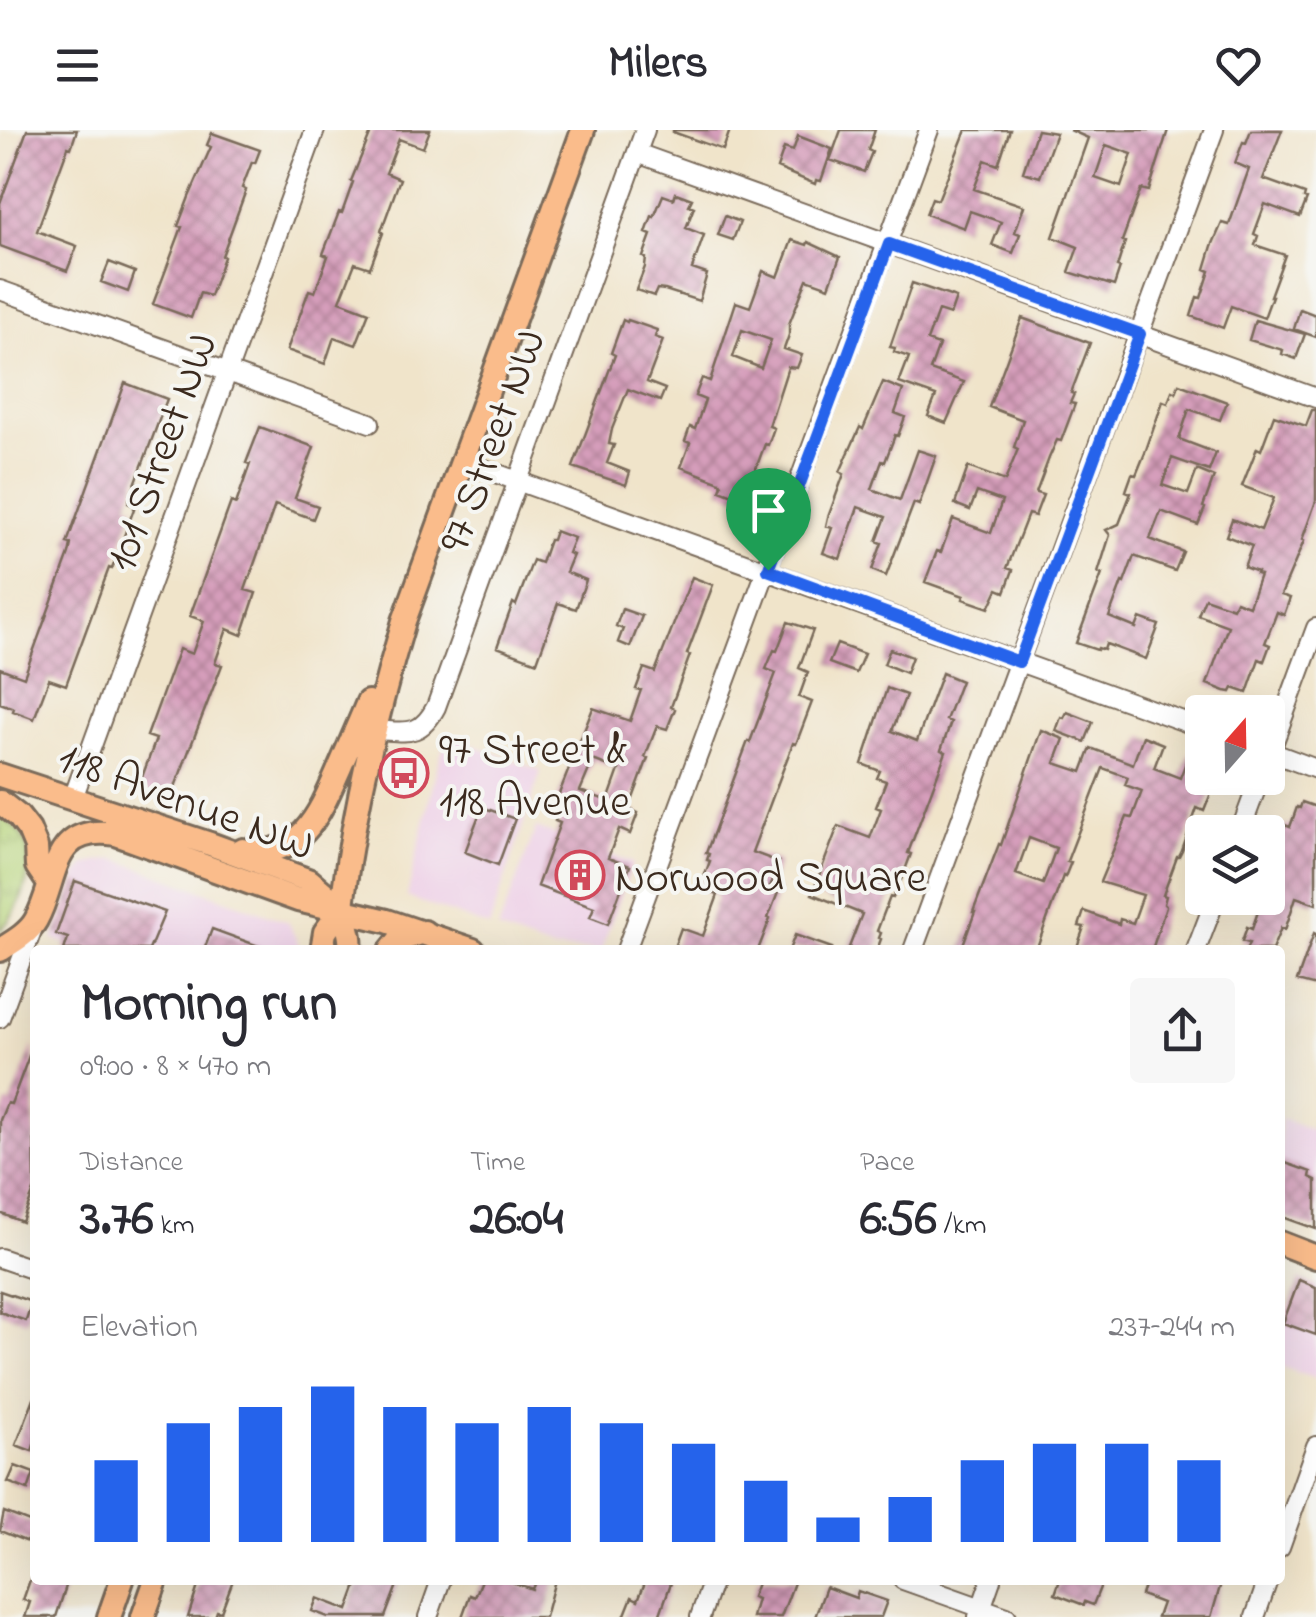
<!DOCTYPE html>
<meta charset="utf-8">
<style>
:root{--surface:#fff;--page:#f7f7f7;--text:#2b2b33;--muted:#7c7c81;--accent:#2563eb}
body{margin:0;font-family:"Indie Flower",sans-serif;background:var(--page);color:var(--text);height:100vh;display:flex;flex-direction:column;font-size:38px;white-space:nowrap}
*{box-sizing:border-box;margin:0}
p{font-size:32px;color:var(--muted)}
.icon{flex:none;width:55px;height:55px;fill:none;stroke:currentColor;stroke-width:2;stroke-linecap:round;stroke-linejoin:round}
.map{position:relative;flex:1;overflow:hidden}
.panel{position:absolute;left:30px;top:815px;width:1255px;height:640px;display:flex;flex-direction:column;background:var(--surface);border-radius:10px;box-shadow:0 10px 40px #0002}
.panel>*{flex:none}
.needle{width:65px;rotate:20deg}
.fabs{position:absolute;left:1185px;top:565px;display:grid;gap:20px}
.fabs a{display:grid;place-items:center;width:100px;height:100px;border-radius:10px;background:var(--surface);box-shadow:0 10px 40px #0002;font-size:50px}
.pin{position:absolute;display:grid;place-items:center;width:85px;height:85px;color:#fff;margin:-102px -42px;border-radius:50% 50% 50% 0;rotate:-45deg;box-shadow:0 0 10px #0007}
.pin .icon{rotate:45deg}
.round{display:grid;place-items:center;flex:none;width:105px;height:105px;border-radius:10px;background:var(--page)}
.overview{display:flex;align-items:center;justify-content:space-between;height:170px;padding:0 50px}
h1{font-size:55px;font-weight:800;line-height:75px}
.metrics{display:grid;grid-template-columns:repeat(3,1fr);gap:15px;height:170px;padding:10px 50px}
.metrics div{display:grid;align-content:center}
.metrics b{font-size:50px;font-weight:800}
.metrics small{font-size:28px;font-weight:400}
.metrics p{font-size:28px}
.chart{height:280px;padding:20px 50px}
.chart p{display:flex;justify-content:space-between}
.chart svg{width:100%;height:180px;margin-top:10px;stroke:var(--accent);stroke-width:6}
header{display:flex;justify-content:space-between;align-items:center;height:130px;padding:0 50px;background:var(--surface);font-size:45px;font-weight:800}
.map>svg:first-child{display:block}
.built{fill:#eed0e7}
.grass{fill:url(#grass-tufts);stroke:#797f4c;stroke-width:2.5}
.building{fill:url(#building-cross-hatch);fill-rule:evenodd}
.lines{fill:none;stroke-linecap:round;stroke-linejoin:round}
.minor-casing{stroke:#7a6b5a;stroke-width:22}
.major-casing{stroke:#7a6b5a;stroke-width:28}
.minor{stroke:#fff;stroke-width:18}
.major{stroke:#fabc8b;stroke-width:22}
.route-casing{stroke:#fff;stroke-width:20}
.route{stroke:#2563eb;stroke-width:12}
.labels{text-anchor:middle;stroke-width:8;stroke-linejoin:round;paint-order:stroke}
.street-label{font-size:45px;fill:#3b2a1e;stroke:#f6f6f2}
.poi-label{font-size:45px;fill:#3b2a1e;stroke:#f6f6f2;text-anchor:start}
</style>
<header><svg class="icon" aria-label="menu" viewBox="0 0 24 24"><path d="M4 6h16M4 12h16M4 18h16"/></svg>Milers<svg class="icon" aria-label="heart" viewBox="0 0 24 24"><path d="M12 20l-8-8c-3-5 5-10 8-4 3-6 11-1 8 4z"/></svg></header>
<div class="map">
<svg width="1316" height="1487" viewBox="0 0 1316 1487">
<defs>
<pattern id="grass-tufts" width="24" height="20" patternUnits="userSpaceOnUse" patternTransform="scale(2.5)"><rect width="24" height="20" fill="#b7d47b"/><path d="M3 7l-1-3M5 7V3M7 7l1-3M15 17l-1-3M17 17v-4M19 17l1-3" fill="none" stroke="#9eb66a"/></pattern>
<pattern id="building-cross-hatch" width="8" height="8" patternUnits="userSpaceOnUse" patternTransform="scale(2.5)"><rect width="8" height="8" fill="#d69ebb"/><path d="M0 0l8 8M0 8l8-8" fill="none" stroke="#af8197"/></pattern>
</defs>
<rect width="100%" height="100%" fill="#f6f6f2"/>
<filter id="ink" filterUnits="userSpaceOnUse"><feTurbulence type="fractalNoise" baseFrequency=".01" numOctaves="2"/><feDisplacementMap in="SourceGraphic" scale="20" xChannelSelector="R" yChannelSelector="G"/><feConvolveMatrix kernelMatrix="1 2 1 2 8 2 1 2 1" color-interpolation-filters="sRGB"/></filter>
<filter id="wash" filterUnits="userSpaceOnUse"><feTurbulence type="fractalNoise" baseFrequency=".0048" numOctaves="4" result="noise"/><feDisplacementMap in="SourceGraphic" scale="40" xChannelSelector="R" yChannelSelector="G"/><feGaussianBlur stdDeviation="2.25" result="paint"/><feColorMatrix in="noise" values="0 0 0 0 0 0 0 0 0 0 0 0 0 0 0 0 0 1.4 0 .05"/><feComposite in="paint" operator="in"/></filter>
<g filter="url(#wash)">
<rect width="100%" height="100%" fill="#f0e4ca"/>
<!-- built -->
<path class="built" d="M447 605 541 641 489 797 407 767 436 641Z
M536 698 633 733 601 820H552L498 800Z
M115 729 288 792 299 815 298 820H84L53 809 77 746 86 734Z
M1280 988 1316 1001V1099L1280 1086Z
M1300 1150 1316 1156V1249L1280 1236V1205Z"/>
<!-- grass -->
<path class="grass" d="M0 683C7 691 17 698 22 706 40 734 20 780 0 801Z"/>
<g id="blocks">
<!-- building -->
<path class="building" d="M27 0H77L71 18 68 17 37 101 77 116 67 141 0 116V73Z
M372 0H430L423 18 399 9 386 43 400 49 381 101 383 103 370 138 355 133 340 171 369 182 356 215 334 207 325 234 287 220 309 160 315 162 328 126 323 124 339 82 342 83 353 52 351 51Z
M673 0H730L723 20 673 2Z
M841 0H875L868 20 872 22 864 42 830 30Z
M966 0H1010L998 35 985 30 974 59 1024 76 1015 102 1020 104 1013 123 992 115 1001 92 970 81 964 98 926 84 932 68 938 70Z
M1037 0 1056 3 1040 47 1023 42Z
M1070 0H1168L1150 57 1149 61 1141 59 1122 111 1125 112 1117 137 1120 138 1114 156 1069 142 1078 117 1053 107 1088 8ZM1106 15 1132 24 1121 57 1095 48Z
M1251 0H1282L1263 49 1305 64 1304 68 1307 69 1300 87 1265 74 1254 104 1258 106 1255 115 1285 125 1270 166H1272L1264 188 1231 176 1223 198 1191 186 1197 167 1201 168 1210 141 1205 139 1212 116 1222 93 1229 95 1249 39 1235 33 1243 12 1246 13Z
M212 3 260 20 255 33 252 32 242 58 246 60 222 126 224 127 210 166 200 163 191 188 153 174 182 97 178 96 189 67 211 17 207 15Z
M798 6 832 19 821 51 816 50 815 54 777 38 784 18 793 21Z
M676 63 692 69 689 75 694 77 686 98 704 105 692 139 707 144 699 171 665 160 657 159 654 166 636 160 645 137 646 128 643 127 651 105 646 103 652 86 654 87 663 65 674 69Z
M725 86 740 92 733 110 718 105Z
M792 110 807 115 808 112 840 127 829 157 807 149 789 194V205L784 219 802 225 797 238 788 237 769 296 774 298 768 315 765 314 746 365H745L743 369 720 360 722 355 720 352 681 337 690 313 685 311 690 297 695 299 705 270 695 266 702 248 710 251 736 172 750 177 763 141 778 147ZM742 200 771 210 761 238 733 227Z
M109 132 135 142 128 162 101 152Z
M912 153 956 168 950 185 938 181 927 211 939 215 930 240 964 252 946 293 928 286 936 266 899 253 909 227 894 222 895 218 890 217Z
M1300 179 1316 185V207L1294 199Z
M1022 188 1090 213 1071 263 1074 264 1070 273 1075 274 1061 311 1057 310 1049 328 1036 363 1043 365 1035 386 1028 384 1007 438 1013 440 1005 462 998 459 989 478 963 469 964 466 925 452 937 421 941 422 953 389 991 403 1002 371 977 362 970 380 955 374 968 337 1005 351 1018 319 1014 317 1023 290 989 277Z
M623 190 627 192 628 190 657 200 655 207 663 210 647 252 665 259 660 271 628 259 612 299 609 314 614 315 607 333 630 342 626 355 573 337 615 225 611 223Z
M1255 190 1305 204 1296 229 1282 224 1283 220 1249 210Z
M883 252 903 260 895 283 905 287 898 306 895 305 885 332 882 331 872 359 900 370 918 320 936 326 919 375 914 373 886 446 872 440 882 413 877 411 886 387 858 377 840 429 823 423 832 398 826 396 828 387 844 344 840 342 860 297 863 299Z
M125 253 167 269 128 373 135 376 112 439 109 438 66 555 49 549 34 589 13 581 14 578 0 573V538L24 547 69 424 71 414 67 413Z
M1179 254 1227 272 1220 290 1189 279 1179 309 1216 323 1209 341 1172 328 1162 355 1188 364 1197 340 1214 347 1203 377 1205 378 1198 395 1161 381 1150 409 1183 422 1175 441 1134 426 1124 453 1122 452 1109 487 1136 498 1140 488 1159 495 1146 529 1106 514 1104 520 1098 518 1097 520 1076 513 1102 444 1098 443 1110 405 1106 400 1119 394 1131 363 1126 361 1127 358 1132 344 1136 345 1145 323 1163 271 1168 273 1172 261 1176 263Z
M1312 280H1316V371L1302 410 1304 411 1281 465 1290 468 1284 485 1277 482 1265 513 1270 515 1264 531 1259 529 1247 563 1233 558 1231 562 1225 561 1207 554 1228 496 1198 485 1205 468 1233 478 1236 471 1249 476 1260 445 1256 444 1257 442 1244 437 1252 416 1226 406 1232 389 1261 400 1274 368 1242 356 1257 318 1261 320 1274 285 1306 296Z
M260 297 314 317 295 368 318 376 313 389 275 375 245 460 256 463 242 505 227 499 215 533 222 535 170 670 138 658 156 609 147 606 179 519 192 524 204 491 190 486 231 372 236 374 250 334 246 333Z
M555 401 574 408 568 423 573 425 566 442 586 450 576 479 558 473 537 532 497 517 513 473 516 475 533 430 541 433 549 410H552Z
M692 447 713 455 687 524 690 525 671 577 675 579 667 599 657 596 645 627 648 628 629 679 638 683 630 704 619 699 608 728 630 736 608 794 590 787 594 777 537 756 560 693 555 691 560 676 555 674 593 578 630 591 641 560 636 559 644 538 655 542ZM593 630 619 640 608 671 580 661Z
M622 479 642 486 630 517 618 512 623 499 616 496Z
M788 492 813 500 799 538 808 542 799 567 812 572 796 614 793 613 752 722 779 732 770 757 779 760 768 788 770 789 758 820H673L681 798 703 806 718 765 700 758 710 731 707 730 709 724 706 723 748 611 750 612 776 543 766 539 774 520 777 521Z
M837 514 864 524 856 543 829 533Z
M890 519 912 527 906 543 884 534Z
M942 543 961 551 946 590 951 592 941 620 946 622 908 723 911 724 904 743 893 768 890 767 877 801 881 803 879 808 881 809 877 820H848L862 784 812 764 838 696 870 708 881 679 876 677 886 651 877 648 880 641 862 634 887 558 906 565 892 601 917 611Z
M1067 582 1093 592 1085 612 1056 601 1061 587 1064 588Z
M1041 600 1064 609 1055 633 1082 642 1091 618 1133 634 1143 606 1163 614 1154 638 1180 648 1189 624 1202 629V648H1217L1204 681 1197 678 1182 721 1179 727H1177L1163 765 1166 766 1164 774 1166 776 1152 820H1076L1084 797 1079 796 1084 781 1119 794 1120 789 1133 793 1143 765 1100 752 1127 687 1132 688 1142 661 1125 655 1128 647 1103 638 1067 731 1071 732 1065 747 1063 746 1036 820H961L975 782H973L999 714 1001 715ZM1029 708 1056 718 1043 754 1016 744Z
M1302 672 1316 677V774L1296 767 1285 800 1281 798 1272 820H1246L1249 813 1242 811 1247 797 1252 799 1262 770 1268 771V744L1270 745 1282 715 1278 714 1285 695 1290 697 1297 677 1300 678Z
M482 677 515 689 498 735 465 722Z
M75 751 165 782 149 820H64L68 808 56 804Z
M212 799 264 818 263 820H204Z
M1314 803 1316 804V856L1297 851Z
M795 805 832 818 831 820H789Z
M33 915 35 1058 22 1092 0 1083V990L7 973 11 974Z
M1280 1031 1311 1042 1310 1047 1316 1050V1099L1280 1086Z
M1299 1150 1316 1157V1205L1283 1193Z
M0 1161 32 1172 26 1191 0 1182Z
M34 1268 35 1312 32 1321 16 1315Z
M15 1336 34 1343 28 1360 8 1352Z
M4 1382 35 1394V1415L0 1401Z
M30 1450H68L56 1487H25L30 1472 23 1470Z
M200 1450H233L221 1482 217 1481 215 1487H188Z
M359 1450H399L385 1487H328L312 1481 317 1468 348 1480Z
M482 1450H506L532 1459 536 1450H555L545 1487H462L470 1465 475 1467Z
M646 1450H664L671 1453 659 1487H624L632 1467 638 1470Z
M758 1450H795L781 1487H752L757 1469 752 1467Z
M1060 1450H1103L1093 1475 1085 1472 1084 1475 1055 1464Z
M1146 1450 1166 1455 1167 1450H1222L1211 1487H1157L1162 1473 1141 1465Z
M826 1457 856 1468 858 1461 887 1471 881 1487H815Z"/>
</g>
</g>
<g filter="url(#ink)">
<use href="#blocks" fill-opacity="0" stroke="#7a6b5a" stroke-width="2.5"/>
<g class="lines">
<!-- minor casing -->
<g class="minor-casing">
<path id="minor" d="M637 23 1316 268
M0 160 370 293
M462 331 1202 598
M373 600C405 601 419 609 436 577L645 0
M1268 621 1316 639
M1268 628 1316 498
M73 668 315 0
M1240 702 1260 648
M626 820 929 0
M913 820 1214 0
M1196 820 1216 768
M0 888 34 795
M0 1128 35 1140
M1280 1417 1316 1316
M903 1450 1007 1487
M428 1487 441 1450
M700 1487 713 1450
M978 1487 991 1450
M1255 1487 1268 1450"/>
</g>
<!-- major casing -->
<g class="major-casing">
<path id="major" d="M0 645 210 714 310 751 339 776
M0 672 18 686 29 700 36 717 37 736 49 754
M243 720C302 730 320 683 340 637 349 616 359 594 368 572
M0 820C13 812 29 803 36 790 59 748 49 694 116 704L298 770 387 791 473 820
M322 820 325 802 342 779
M350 820C353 801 341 787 343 768 355 674 377 582 404 491L583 0
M391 820 399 810 424 802
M1280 1113 1316 1127
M109 1487 122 1450
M143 1487 156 1450"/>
</g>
<!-- minor -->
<use href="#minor" class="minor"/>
<!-- major -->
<use href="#major" class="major"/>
</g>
</g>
<g class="lines" filter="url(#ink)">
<!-- route casing -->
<g class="route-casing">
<path id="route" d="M889 114 1140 204 1019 532 768 440Z"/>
</g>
<!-- route -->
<use href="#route" class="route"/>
</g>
<!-- icons -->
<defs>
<g id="bus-ring" transform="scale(2.5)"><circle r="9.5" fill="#f6f6f2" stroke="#d1495b" stroke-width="1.5"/><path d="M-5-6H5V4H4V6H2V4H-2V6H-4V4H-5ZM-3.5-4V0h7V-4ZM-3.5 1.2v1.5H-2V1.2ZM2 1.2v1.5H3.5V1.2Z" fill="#d1495b"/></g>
<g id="building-ring" transform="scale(2.5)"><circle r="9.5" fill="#f6f6f2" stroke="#d1495b" stroke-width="1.5"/><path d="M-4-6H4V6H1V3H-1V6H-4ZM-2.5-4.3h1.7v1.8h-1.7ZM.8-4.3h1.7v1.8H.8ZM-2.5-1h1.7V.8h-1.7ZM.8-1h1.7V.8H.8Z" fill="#d1495b"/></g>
</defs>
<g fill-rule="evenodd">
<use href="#bus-ring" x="404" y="643"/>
<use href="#building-ring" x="580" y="745"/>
</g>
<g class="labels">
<!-- street labels -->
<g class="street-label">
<text transform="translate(490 310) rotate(-70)" y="16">97 Street NW</text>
<text transform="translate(159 321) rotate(-70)" y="16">101 Street NW</text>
<text transform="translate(187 669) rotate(20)" y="16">118 Avenue NW</text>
</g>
<!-- poi labels -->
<g class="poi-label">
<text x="439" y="633">97 Street &amp;<tspan x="439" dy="52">118 Avenue</tspan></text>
<text x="615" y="761">Norwood Square</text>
</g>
</g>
</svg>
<div class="fabs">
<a><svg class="needle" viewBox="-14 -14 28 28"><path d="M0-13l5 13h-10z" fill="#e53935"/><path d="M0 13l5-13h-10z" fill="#7c7c81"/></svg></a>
<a><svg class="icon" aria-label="layers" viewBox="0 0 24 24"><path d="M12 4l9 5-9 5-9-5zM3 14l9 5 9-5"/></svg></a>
</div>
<div class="pin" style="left:768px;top:440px;background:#1e9e55"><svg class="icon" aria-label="arrive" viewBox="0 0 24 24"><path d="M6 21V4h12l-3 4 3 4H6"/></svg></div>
<section class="panel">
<div class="overview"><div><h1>Morning run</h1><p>09:00 · 8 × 470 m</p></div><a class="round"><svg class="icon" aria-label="share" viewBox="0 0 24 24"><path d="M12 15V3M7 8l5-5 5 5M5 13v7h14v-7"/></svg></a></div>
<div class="metrics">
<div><p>Distance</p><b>3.76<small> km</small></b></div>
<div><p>Time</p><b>26:04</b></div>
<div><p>Pace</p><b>6:56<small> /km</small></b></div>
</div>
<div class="chart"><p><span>Elevation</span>237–244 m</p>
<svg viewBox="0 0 160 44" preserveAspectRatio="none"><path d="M5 44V24M15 44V15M25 44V11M35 44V6M45 44V11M55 44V15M65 44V11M75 44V15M85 44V20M95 44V29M105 44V38M115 44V33M125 44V24M135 44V20M145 44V20M155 44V24"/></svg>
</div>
</section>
</div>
